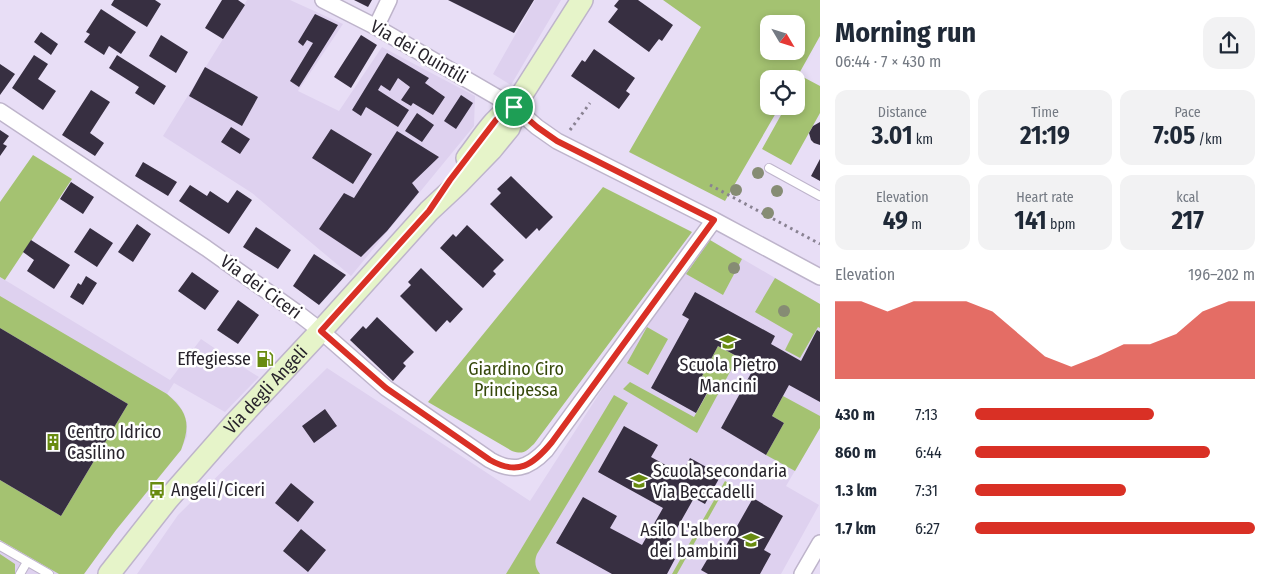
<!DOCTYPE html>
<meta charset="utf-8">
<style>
:root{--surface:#fff;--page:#f2f2f3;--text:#1f2937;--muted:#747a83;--accent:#d93025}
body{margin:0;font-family:"Fira Sans Condensed",sans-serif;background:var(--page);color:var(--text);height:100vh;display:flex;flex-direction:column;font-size:19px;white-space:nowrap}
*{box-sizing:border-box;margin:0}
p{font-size:16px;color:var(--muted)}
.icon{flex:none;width:28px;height:28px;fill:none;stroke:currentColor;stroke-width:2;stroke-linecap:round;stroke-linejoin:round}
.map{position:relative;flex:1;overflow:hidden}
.sheet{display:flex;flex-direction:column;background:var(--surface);width:450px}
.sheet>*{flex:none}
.needle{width:32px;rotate:128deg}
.fabs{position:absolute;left:760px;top:15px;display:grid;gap:10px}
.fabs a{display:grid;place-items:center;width:45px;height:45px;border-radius:10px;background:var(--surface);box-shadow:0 2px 8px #0003;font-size:25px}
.pin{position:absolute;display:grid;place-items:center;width:42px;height:42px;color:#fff;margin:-21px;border:2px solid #fff;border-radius:50%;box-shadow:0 1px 5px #0007}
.round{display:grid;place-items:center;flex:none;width:52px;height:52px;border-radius:15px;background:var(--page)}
.overview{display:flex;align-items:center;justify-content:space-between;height:85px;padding:0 15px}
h1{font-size:28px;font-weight:700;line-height:38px}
.stats{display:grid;grid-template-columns:repeat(3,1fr);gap:8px;height:85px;padding:5px 15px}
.stats div{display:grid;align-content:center;border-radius:12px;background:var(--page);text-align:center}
.stats b{font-size:25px;font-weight:700}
.stats small{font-size:14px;font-weight:400}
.stats p{font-size:14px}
.chart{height:140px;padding:10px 15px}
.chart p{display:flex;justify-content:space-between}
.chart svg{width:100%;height:90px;margin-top:5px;fill:var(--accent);opacity:.7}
ul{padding:0 15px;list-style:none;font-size:16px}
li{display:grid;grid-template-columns:80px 60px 1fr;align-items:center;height:38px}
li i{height:12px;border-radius:6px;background:var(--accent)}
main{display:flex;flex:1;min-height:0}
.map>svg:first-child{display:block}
.built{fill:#ded1ef}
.green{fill:#a4c271;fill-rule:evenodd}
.building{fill:#372f41}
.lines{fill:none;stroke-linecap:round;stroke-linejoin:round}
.lane-casing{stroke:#beb4cb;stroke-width:10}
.street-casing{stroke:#beb4cb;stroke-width:18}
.secondary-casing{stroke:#beb4cb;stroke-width:24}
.path{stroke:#898292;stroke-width:3;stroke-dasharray:2.5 4;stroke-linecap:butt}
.lane{stroke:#fff;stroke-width:8}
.street{stroke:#fff;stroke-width:15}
.secondary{stroke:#e6f4c9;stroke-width:21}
.tree{fill:#868c74}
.route-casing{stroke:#fff;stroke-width:10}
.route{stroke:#d93025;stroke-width:6}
.labels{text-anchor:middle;stroke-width:5;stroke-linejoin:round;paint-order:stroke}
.street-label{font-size:18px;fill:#28242c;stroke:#fff}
.poi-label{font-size:18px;fill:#28242c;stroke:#fff;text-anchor:start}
.park-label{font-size:18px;fill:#35480a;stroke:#fff}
</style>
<main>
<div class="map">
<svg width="820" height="574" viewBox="0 0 820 574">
<rect width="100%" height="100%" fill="#e8def6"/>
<!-- built -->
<path class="built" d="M247 0H290L343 24 298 91 339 111 382 47 475 96 474 126 351 276 252 193 163 136Z
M535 0H561L511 85 493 74Z
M710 240 820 304V428L786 486 819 505 781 574H137L178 515 327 368 530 501 608 380Z
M0 277 170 380 201 339 235 362 259 377 225 412 174 383 167 394 177 402 184 413 187 423V436L181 450 116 530 84 574H0Z"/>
<!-- green -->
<path class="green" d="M663 0H820V36L796 79H769V106H780L725 201 629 152 701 27ZM769 24H796V51H769Z
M803 77 820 86V113L791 165 762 149 786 106H796V89Z
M33 155 72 179 5 280 0 277V202Z
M603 187 692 232 534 444C526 451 524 455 512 451L428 402Z
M710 240 742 259 723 295 686 274Z
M775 278 820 304V328L818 327 800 358 785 350 793 334 755 312Z
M0 296 167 394C188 412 191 424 181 450L116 530 84 574H59L0 540V480L61 516 128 404 0 328Z
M647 327 668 339 648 375 627 363Z
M718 346 738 357 697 433 623 389 630 382 694 417 713 383 702 376Z
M614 395 628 403 537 554C534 561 535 568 540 574H506Z
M783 396 820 416V428L795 471 766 455 784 423 772 416Z
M725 481 728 483 677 574H672Z
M0 554 15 564V574H0Z"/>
<!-- building -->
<path class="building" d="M114 0H155L161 4 147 27 111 5Z
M222 0H238L245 5 223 39 205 28Z
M354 0H372L368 7Z
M448 0H534L514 33Z
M619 0H638L673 25 662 41 659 39 649 52 608 22 618 9 614 6Z
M101 9 136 32 121 54 109 46 104 55 84 42 90 34 86 32Z
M315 14 338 25 299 87 290 81 313 43 307 40 303 46 298 42Z
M41 32 58 44 51 55 34 42Z
M161 35 188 52 176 73 149 56Z
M361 35 377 45 351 88 334 77Z
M594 49 635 78 626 91 630 94 619 109 571 76 582 60 585 62Z
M387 53 429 78 425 83 445 97 433 115 413 103 411 106 401 100 410 87 398 78 390 91 381 85 378 90 409 110 398 127 366 107 361 116 352 110Z
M34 55 48 64 38 79 56 91 43 110 12 88Z
M117 55 166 86 154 105 135 93 139 87 109 68Z
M0 64 15 74 0 95Z
M205 67 258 97 242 126 189 96Z
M91 90 110 102 90 133 104 143 95 156 62 135Z
M461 95 473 103 456 129 444 121Z
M417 113 434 125 422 142 405 131Z
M820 122V145L814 143 811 140 809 133 813 126Z
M231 127 250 139 240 154 221 142Z
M331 129 372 154 353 184 312 158Z
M0 130 9 136 3 144 7 146 0 156Z
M397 131 439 157 412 183 419 192 387 231 361 257 319 229 344 193 354 198Z
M820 159V181L811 176Z
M143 162 177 182 168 196 135 176Z
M511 176 553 217 539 231 537 228 526 239 490 204 501 193 497 189Z
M71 182 94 197 83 214 60 199Z
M190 185 207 196 210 191 228 203 237 190 252 200 229 234 179 201Z
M137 224 151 234 133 262 118 252Z
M467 225 504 260 493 271 496 274 483 288 440 248 453 234 456 237Z
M256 227 291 250 278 269 243 247Z
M90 228 113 243 97 267 74 252Z
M31 240 70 265 54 289 27 271 34 260 23 252Z
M314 254 346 275 319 305 293 286Z
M421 268 463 309 450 323 447 320 436 332 400 296 411 285 408 282Z
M192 272 219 291 205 310 178 291Z
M86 276 97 283 83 305 70 297 78 283 81 285Z
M695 292 775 336 771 344 801 361 817 330 820 332V402L789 385 772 416 784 423 766 455 721 428 755 366 718 346 702 376 713 382 696 413 651 388 689 319 682 315Z
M238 300 259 315 238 344 217 330Z
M377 317 414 352 403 363 406 366 393 381 350 340 363 326 366 329Z
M0 328 128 404 61 516 0 480Z
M242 354 248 355 246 362 240 361Z
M325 409 337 426 314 443 302 426Z
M624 426 658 445 651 457 682 474 690 458 721 475 705 504 694 498 663 553 675 559 667 574H612L556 543 583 497 617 516 610 528 642 545 663 508 598 472Z
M291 483 314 502 298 522 275 503Z
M753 498 783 516 764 550 771 554 760 574H708L701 570 711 553 719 558Z
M301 529 326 550 308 572 283 551Z"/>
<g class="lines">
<!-- lane casing -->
<g class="lane-casing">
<path id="lane" d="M769 168 820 196
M0 546 49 574
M20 574 27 562"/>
</g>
<!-- street casing -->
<g class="street-casing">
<path id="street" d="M323 0 376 27 514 107 537 127 557 141 714 220 820 277
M376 27 389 0
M0 111 206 248 299 314 321 331 386 388 490 460C513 473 528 469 546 450L714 220
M802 574 820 543"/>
</g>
<!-- secondary casing -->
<g class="secondary-casing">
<g id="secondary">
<path d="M467 158C480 142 495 115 514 107"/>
<path id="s1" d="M109 574 168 499 233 425 329 322 429 211 459 183 491 150 509 128 513 118 514 107 582 0"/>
</g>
</g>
<!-- path -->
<path class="path" d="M570 130 590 103
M710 185 820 244"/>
<!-- lane -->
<use href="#lane" class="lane"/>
<!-- street -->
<use href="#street" class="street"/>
<!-- secondary -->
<use href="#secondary" class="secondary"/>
</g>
<!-- trees -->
<g class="tree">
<circle cx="758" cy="173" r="6"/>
<circle cx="736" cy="190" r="6"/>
<circle cx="777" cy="191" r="6"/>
<circle cx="768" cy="213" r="6"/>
<circle cx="734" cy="268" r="6"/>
<circle cx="784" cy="311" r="6"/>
</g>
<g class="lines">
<!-- route casing -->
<g class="route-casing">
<path id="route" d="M514 107 537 127 557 141 714 220 552 442C533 465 518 476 490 460L386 388 321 331 429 211 450 180 496 120 507 109Z"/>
</g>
<!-- route -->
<use href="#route" class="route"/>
</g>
<!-- icons -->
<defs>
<g id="school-bare" transform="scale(1.35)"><path d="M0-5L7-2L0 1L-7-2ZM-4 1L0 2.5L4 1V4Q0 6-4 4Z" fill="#688b10" stroke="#fff" stroke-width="2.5" paint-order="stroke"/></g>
<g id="fuel-bare" transform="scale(1.35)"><path d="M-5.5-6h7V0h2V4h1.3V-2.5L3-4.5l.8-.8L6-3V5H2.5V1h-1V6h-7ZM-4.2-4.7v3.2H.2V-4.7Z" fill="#688b10" stroke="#fff" stroke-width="2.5" paint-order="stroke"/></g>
<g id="building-bare" transform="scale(1.35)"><path d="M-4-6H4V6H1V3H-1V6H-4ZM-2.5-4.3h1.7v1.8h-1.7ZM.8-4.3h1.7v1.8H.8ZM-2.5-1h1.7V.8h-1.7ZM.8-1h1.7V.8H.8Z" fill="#688b10" stroke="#fff" stroke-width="2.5" paint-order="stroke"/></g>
<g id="bus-bare" transform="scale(1.35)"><path d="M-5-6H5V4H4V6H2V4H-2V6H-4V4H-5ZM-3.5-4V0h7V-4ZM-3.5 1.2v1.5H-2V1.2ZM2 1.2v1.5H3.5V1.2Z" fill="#688b10" stroke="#fff" stroke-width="2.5" paint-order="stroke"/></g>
</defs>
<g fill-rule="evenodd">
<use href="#school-bare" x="728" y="342"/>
<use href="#fuel-bare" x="265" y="359"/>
<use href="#building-bare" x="53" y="442"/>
<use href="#school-bare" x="639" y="481"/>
<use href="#bus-bare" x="157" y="490"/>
<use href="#school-bare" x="751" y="540"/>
</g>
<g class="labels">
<!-- street labels -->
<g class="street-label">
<text transform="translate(419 52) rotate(30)" y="6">Via dei Quintili</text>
<text transform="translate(261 287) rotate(36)" y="6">Via dei Ciceri</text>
<text dy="6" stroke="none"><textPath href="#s1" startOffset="242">Via degli Angeli</textPath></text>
</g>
<!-- poi labels -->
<g class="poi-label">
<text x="251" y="365" text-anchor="end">Effegiesse</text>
<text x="728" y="371" text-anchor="middle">Scuola Pietro<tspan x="728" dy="21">Mancini</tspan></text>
<text x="67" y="438">Centro Idrico<tspan x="67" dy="21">Casilino</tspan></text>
<text x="653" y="477">Scuola secondaria<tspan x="653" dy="21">Via Beccadelli</tspan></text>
<text x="171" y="496">Angeli/Ciceri</text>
<text x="737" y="536" text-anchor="end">Asilo L'albero<tspan x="737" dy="21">dei bambini</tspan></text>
</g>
<!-- park labels -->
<g class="park-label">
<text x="516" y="375">Giardino Ciro<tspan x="516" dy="21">Principessa</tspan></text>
</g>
</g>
</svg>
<div class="fabs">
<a><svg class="needle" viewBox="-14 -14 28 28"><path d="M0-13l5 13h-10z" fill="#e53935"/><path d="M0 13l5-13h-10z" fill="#747a83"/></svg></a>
<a><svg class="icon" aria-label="locate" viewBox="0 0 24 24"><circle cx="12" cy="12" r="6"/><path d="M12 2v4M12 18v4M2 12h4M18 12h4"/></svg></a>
</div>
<div class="pin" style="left:514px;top:107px;background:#1e9e55"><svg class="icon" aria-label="arrive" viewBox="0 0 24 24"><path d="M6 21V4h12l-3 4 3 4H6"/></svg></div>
</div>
<section class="sheet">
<div class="overview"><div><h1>Morning run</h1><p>06:44 · 7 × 430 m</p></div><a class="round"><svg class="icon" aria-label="share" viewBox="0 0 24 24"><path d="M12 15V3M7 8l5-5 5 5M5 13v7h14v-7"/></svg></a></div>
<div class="stats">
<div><p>Distance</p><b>3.01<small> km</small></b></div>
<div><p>Time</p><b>21:19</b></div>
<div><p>Pace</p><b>7:05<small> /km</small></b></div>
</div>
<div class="stats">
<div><p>Elevation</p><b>49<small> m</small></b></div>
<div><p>Heart rate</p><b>141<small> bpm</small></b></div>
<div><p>kcal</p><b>217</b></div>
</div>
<div class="chart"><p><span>Elevation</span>196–202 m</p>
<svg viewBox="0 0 160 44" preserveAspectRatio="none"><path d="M0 44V6L10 6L20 11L30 6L40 6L50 6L60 11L70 22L80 33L90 38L100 33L110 27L120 27L130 22L140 11L150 6L160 6V44z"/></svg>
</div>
<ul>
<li><b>430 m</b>7:13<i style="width:64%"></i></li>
<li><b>860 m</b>6:44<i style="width:84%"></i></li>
<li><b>1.3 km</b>7:31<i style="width:54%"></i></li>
<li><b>1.7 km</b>6:27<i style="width:100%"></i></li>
</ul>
</section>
</main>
